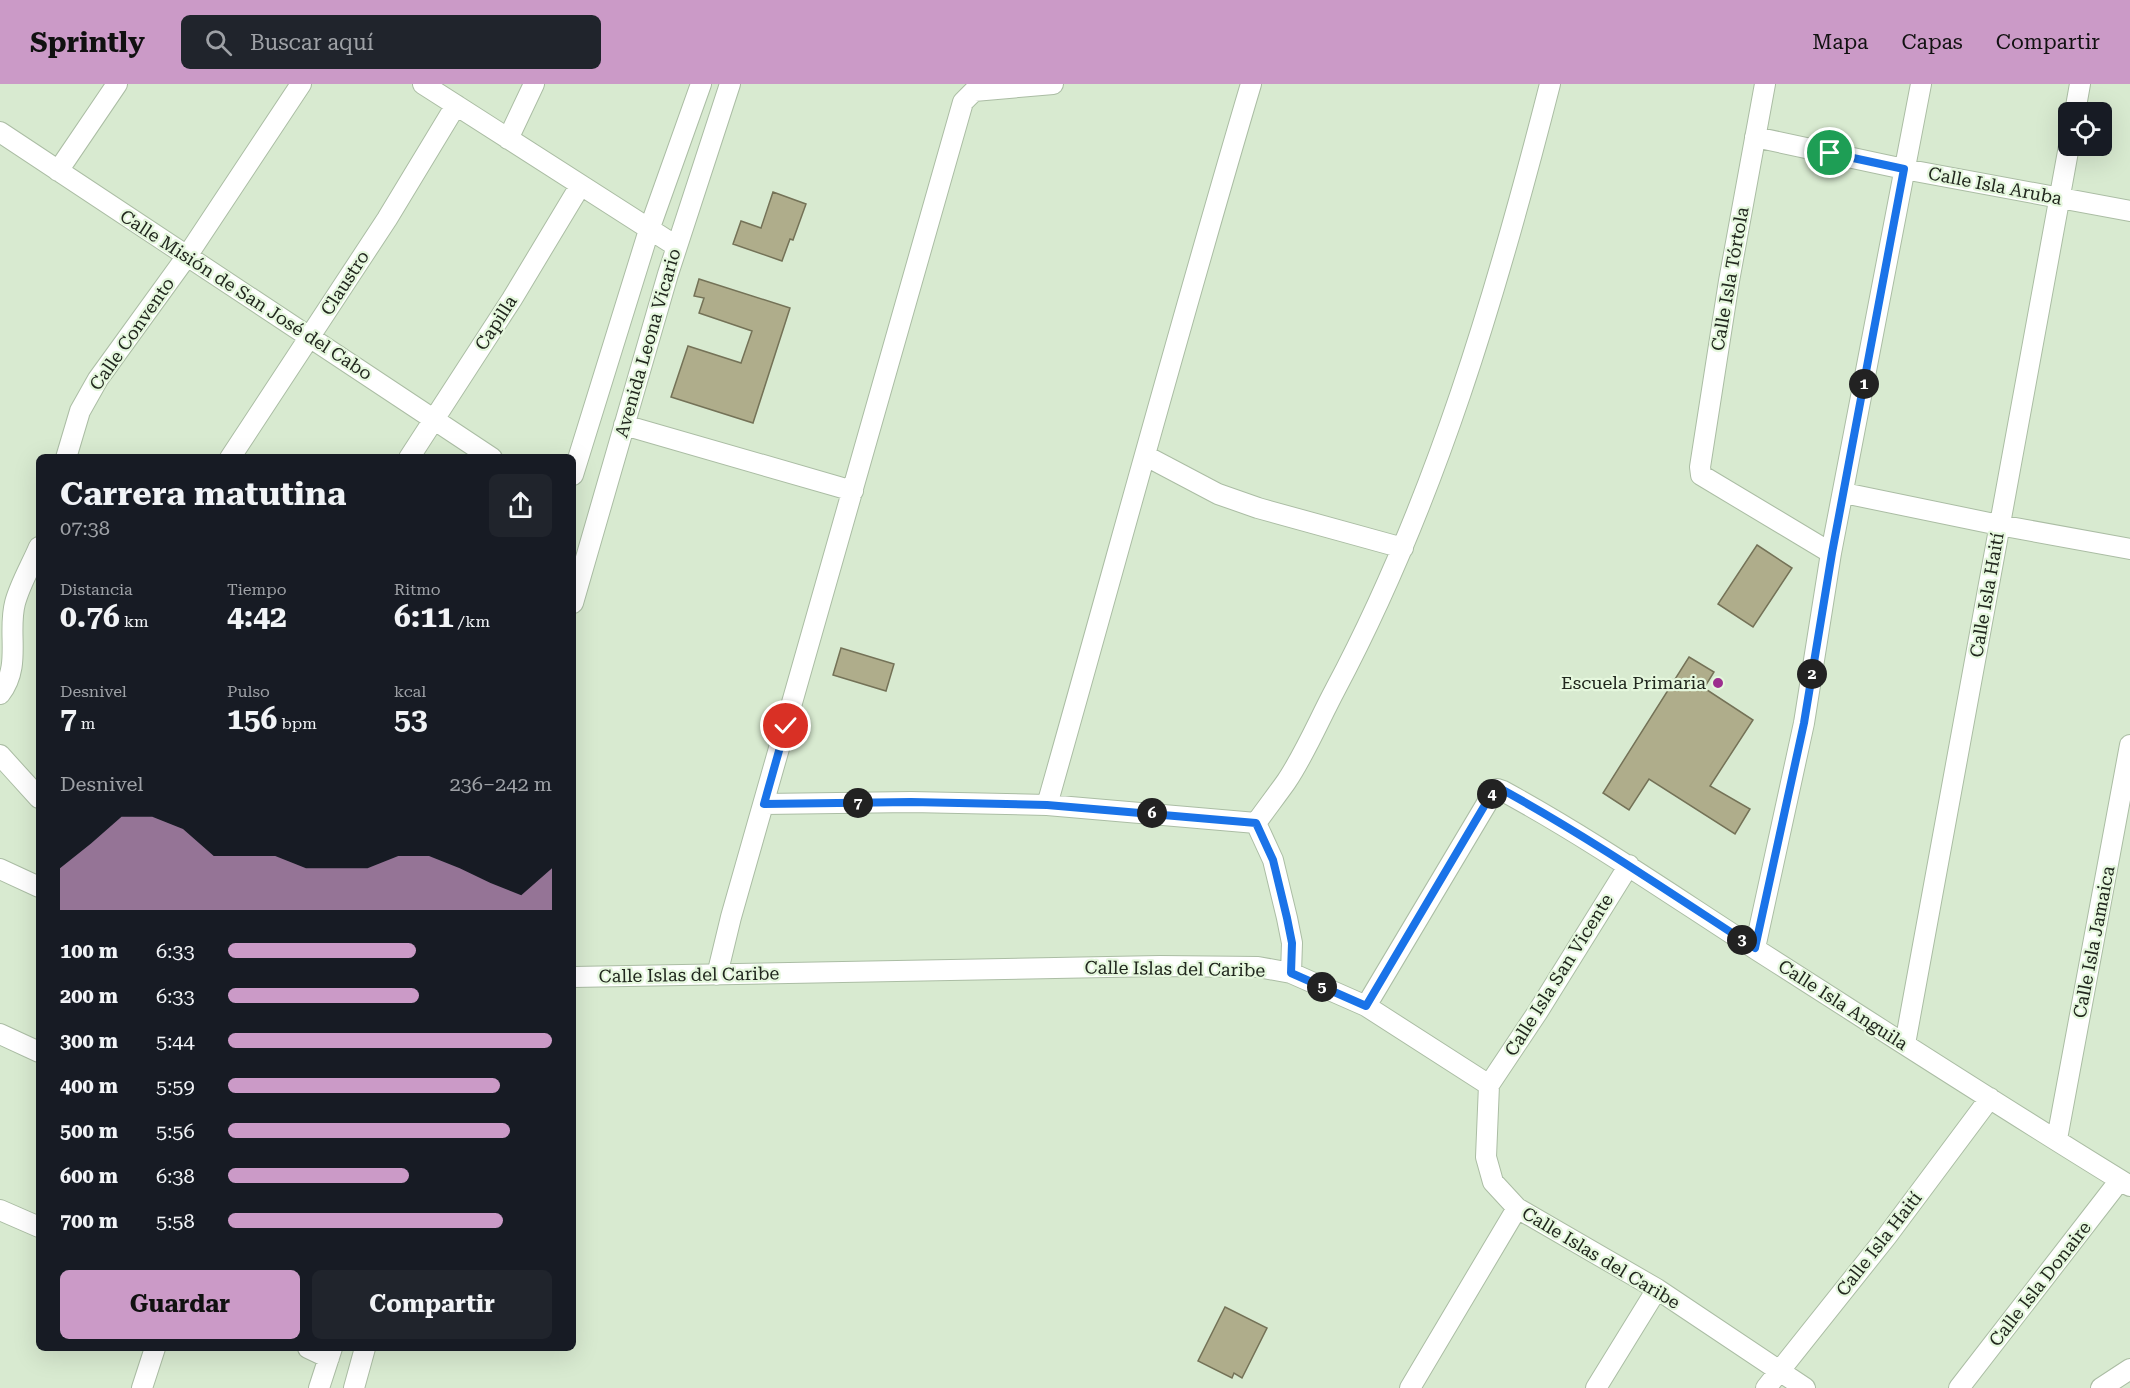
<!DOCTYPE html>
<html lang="es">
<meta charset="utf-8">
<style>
:root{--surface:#171b24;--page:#20242c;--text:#f1f3f6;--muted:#9ea1a6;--accent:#cb9ac7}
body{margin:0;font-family:"Roboto Serif",serif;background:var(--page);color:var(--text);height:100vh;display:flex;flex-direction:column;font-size:22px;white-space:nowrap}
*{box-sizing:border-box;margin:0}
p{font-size:20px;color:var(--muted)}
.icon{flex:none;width:33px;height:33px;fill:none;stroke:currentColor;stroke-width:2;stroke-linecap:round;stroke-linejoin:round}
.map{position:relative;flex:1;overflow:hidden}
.details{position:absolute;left:36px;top:370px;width:540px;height:897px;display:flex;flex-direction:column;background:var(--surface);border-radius:9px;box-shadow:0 6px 24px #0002}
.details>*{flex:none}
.tools{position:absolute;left:2058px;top:18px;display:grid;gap:12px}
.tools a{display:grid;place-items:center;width:54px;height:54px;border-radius:9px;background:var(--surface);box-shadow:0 6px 24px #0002;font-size:30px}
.pin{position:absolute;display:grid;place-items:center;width:51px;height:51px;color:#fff;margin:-26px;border:3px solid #fff;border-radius:50%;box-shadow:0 2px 6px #0007}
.km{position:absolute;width:30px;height:30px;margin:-15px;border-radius:50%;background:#222;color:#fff;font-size:16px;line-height:30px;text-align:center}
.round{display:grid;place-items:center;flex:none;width:63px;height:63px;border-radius:9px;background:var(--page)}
.summary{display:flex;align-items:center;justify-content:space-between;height:102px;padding:0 24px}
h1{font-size:33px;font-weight:700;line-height:45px}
.figures{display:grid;grid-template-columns:repeat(3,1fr);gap:9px;height:102px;padding:6px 24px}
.figures div{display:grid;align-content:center}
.figures b{font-size:30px;font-weight:700}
.figures small{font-size:16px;font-weight:400}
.figures p{font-size:16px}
.chart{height:168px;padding:12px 24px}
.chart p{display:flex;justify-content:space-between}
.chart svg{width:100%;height:108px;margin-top:6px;fill:var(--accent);opacity:.7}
.primary-button{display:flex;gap:12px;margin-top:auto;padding:12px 24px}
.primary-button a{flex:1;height:69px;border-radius:9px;background:var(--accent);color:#111;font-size:24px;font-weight:700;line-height:69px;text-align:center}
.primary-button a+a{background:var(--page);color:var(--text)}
ul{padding:0 24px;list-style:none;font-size:20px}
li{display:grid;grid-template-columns:96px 72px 1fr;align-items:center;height:45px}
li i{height:15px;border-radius:8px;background:var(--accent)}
header{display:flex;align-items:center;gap:36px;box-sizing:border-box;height:84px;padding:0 30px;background:var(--accent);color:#111}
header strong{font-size:28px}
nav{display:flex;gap:33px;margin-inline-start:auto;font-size:21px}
.search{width:420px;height:54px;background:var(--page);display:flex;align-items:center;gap:15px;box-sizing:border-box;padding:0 21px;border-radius:9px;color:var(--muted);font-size:22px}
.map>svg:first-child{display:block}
.building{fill:#afad8b;stroke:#747257;stroke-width:1.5}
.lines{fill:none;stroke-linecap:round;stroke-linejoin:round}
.minor-casing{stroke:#abbda4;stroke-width:22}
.minor{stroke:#fff;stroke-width:20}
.route-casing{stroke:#fff;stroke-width:12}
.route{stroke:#1a73e8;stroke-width:8}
.poi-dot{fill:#9c2e8e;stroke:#e5f7dd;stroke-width:2}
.labels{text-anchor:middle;stroke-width:4.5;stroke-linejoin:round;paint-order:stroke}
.street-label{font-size:18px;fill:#21271e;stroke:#e5f7dd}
.poi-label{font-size:18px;fill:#21271e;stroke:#e5f7dd;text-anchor:end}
</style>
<header>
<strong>Sprintly</strong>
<div class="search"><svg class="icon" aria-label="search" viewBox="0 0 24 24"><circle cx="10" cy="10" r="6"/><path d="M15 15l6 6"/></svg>Buscar aquí</div>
<nav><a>Mapa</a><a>Capas</a><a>Compartir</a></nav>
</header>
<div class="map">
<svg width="2130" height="1304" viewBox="0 0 2130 1304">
<rect width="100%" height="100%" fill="#d8ead0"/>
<!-- building -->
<path class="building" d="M773 108 806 120 793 156 790 155 782 177 733 160 741 137 761 144Z
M699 195 790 224 753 339 671 313 688 262 741 279 752 247 699 229 704 214 694 212Z
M1757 461 1792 484 1753 543 1718 520Z
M841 564 894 580 886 607 833 591Z
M1689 573 1714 588 1704 604 1753 636 1710 702 1750 725 1735 750 1649 695 1629 726 1603 709Z
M1225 1223 1267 1244 1242 1294 1234 1289 1232 1294 1198 1277Z"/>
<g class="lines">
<!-- minor casing -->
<g class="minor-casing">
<path id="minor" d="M423 0 676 162
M1765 0 1729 197 1700 383 1701 391 1831 469
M2075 28 2080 0
M0 48 492 374
M1755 53 1904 85 2130 127
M508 55 534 0
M58 87 117 0
M624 341 853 407
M1146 372 1218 410 1258 424 1403 464
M66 374 80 327 98 295 187 172 301 0
M230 374 387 135 456 21
M409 374 512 215 580 102
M573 391 649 146 701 0
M1844 409 1999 441 2130 465
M573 519 668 190 730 0
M0 610C22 582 7 549 15 519 20 500 31 482 39 463
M0 671 39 714
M764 720 911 718 1047 721 1256 739
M1047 721C1115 481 1180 239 1251 0
M1256 739C1266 725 1276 712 1286 698 1305 670 1319 636 1335 606 1436 416 1497 208 1550 0
M1256 739 1273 776 1287 834 1292 859 1291 889
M0 785 39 803
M1755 864 1804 639 1831 469 1921 0
M717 891 731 833 963 18 974 7 1053 0
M573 893 1160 882 1258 883 1291 889 1366 922 1489 1001 1486 1073 1493 1098 1517 1124 1657 1205 1805 1304
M1366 922 1493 709 1497 705 1503 707C1591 755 1673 812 1757 866 1881 945 2004 1025 2130 1102
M0 950 39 968
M1905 960 2069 62
M1489 1001 1537 929 1629 781
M2057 1055 2130 661
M0 1126 39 1143
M308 1264 329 1274
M142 1304 155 1264
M319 1304 332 1264
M354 1304 365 1264
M1410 1304 1517 1124
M1596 1304 1657 1205
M1766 1304 1887 1152 1990 1014
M1959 1304 2120 1096
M2101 1304 2130 1285"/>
</g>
<!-- minor -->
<use href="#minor" class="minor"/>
</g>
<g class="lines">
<!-- route casing -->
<g class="route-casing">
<path id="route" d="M786 642 764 720 911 718 1047 721 1256 739 1273 776 1287 834 1292 859 1291 889 1366 922 1492 709 1497 705 1503 706C1590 754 1672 810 1755 864L1804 639 1832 469 1904 85 1830 69"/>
</g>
<!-- route -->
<use href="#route" class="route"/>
</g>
<!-- markers -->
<circle class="poi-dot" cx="1718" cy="599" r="6"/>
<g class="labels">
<!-- street labels -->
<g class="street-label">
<text transform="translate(1995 102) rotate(11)" y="6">Calle Isla Aruba</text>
<text transform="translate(1730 195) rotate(-80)" y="6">Calle Isla Tórtola</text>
<text transform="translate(345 199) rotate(-57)" y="6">Claustro</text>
<text transform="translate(246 211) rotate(33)" y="6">Calle Misión de San José del Cabo</text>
<text transform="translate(496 239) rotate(-57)" y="6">Capilla</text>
<text transform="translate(132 250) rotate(-55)" y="6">Calle Convento</text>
<text transform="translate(648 259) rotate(-74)" y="6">Avenida Leona Vicario</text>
<text transform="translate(1987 511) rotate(-80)" y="6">Calle Isla Haití</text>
<text transform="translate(2094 858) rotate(-79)" y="6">Calle Isla Jamaica</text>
<text transform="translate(1175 885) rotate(1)" y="6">Calle Islas del Caribe</text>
<text transform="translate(689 891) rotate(-1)" y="6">Calle Islas del Caribe</text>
<text transform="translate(1559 891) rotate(-58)" y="6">Calle Isla San Vicente</text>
<text transform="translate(1843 921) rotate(33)" y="6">Calle Isla Anguila</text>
<text transform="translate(1879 1160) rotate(-52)" y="6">Calle Isla Haití</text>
<text transform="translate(1601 1174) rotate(31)" y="6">Calle Islas del Caribe</text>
<text transform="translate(2040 1200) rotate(-52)" y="6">Calle Isla Donaire</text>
</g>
<!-- poi labels -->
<g class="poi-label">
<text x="1706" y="605">Escuela Primaria</text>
</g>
</g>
</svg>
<div class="tools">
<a><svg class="icon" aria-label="locate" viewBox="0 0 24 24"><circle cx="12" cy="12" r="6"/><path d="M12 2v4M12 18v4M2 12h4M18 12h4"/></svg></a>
</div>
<div class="pin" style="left:1830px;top:69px;background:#1e9e55"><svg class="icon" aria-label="arrive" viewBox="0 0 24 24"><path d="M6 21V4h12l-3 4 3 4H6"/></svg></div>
<div class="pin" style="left:786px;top:642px;background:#d93025"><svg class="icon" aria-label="check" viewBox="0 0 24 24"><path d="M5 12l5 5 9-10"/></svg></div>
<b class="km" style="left:1864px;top:300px">1</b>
<b class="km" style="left:1812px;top:590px">2</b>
<b class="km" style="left:1742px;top:856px">3</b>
<b class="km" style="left:1492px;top:710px">4</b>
<b class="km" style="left:1322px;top:903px">5</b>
<b class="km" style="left:1152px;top:729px">6</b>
<b class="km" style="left:858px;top:719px">7</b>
<section class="details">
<div class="summary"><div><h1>Carrera matutina</h1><p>07:38</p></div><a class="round"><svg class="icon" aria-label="share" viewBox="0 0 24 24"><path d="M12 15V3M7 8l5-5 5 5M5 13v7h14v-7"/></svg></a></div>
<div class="figures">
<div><p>Distancia</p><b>0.76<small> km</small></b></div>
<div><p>Tiempo</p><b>4:42</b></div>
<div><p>Ritmo</p><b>6:11<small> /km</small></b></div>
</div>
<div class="figures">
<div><p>Desnivel</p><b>7<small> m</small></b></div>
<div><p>Pulso</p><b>156<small> bpm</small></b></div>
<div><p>kcal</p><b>53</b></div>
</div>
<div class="chart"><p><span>Desnivel</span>236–242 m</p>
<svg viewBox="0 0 160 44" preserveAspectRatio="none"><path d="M0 44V27L10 17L20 6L30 6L40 11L50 22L60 22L70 22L80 27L90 27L100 27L110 22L120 22L130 27L140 33L150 38L160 27V44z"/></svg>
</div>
<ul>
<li><b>100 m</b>6:33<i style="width:58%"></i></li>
<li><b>200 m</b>6:33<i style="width:59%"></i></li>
<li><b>300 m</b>5:44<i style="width:100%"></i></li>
<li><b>400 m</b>5:59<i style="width:84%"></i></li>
<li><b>500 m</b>5:56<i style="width:87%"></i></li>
<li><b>600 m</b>6:38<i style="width:56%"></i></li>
<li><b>700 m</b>5:58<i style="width:85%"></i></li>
</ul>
<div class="primary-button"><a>Guardar</a><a>Compartir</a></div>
</section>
</div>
